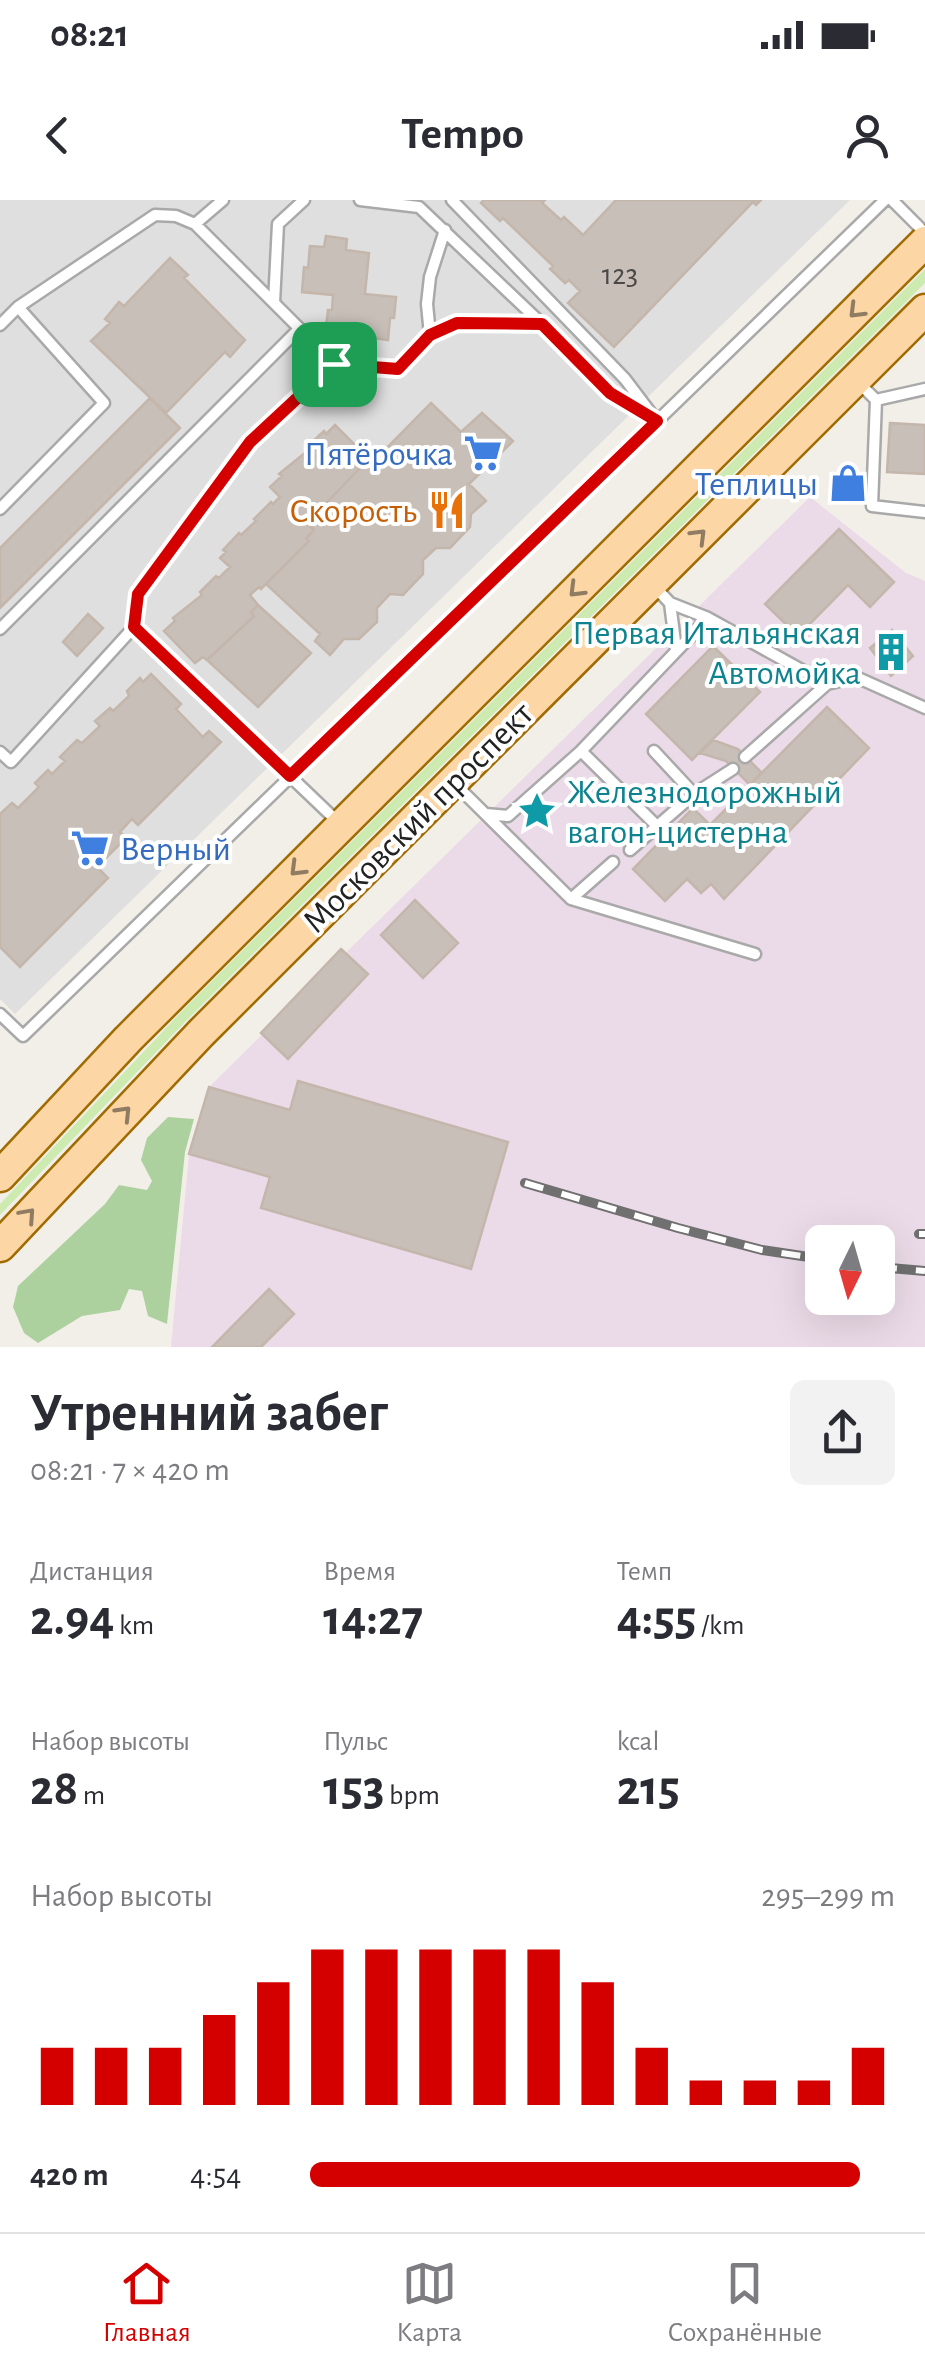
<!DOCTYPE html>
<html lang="ru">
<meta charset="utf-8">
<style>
:root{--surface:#fff;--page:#f2f2f3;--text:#2b2b33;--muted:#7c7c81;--line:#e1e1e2;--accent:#d40000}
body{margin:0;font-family:"Alegreya Sans",sans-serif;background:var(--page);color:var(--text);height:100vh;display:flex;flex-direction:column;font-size:38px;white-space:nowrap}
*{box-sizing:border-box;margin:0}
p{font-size:32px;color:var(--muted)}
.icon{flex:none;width:55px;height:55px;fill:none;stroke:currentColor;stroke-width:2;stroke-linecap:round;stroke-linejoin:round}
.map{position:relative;height:1147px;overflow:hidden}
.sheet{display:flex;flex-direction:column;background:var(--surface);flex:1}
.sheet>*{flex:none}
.needle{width:65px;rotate:185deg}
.controls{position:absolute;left:805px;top:1025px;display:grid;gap:20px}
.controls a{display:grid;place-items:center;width:90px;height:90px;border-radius:15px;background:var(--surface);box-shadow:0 10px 40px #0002;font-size:50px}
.pin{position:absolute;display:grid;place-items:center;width:85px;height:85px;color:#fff;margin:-42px;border-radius:20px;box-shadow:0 5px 15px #0006}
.round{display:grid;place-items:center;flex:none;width:105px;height:105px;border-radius:15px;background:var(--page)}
.summary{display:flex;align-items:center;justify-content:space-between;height:170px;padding:0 30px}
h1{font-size:55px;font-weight:700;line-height:75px}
.figures{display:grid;grid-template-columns:repeat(3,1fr);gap:15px;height:170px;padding:10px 30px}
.figures div{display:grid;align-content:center}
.figures b{font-size:50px;font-weight:700}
.figures small{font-size:28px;font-weight:400}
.figures p{font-size:28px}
.chart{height:280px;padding:20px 30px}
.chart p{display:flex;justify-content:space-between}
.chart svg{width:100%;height:180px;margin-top:10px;stroke:var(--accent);stroke-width:6}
ul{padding:0 30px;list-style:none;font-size:32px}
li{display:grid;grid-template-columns:160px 120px 1fr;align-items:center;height:75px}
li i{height:25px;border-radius:12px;background:var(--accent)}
.status{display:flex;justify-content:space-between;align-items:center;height:70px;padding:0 50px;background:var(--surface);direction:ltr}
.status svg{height:28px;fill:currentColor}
header{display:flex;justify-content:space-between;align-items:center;height:130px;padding:0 30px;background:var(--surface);font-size:45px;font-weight:700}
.dock{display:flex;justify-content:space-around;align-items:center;height:140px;border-top:2px solid var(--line);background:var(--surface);font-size:28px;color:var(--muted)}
.dock a{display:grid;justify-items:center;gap:5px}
.dock .selected{color:var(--accent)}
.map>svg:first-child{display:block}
.residential{fill:#e0dfdf}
.industrial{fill:#ebdbe8;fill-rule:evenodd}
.grass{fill:#cdebb0}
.forest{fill:#add19e}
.building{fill:#c7bfb8;stroke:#c4b6ab;stroke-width:2.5}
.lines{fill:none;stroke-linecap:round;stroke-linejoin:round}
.lane-casing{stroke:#a9a9a9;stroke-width:15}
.primary-casing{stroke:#a06b00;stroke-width:35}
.lane{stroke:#fff;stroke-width:10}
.primary{stroke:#fcd6a4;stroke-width:30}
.rail-casing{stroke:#707070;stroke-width:10}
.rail{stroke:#fff;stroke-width:6;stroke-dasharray:19;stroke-linecap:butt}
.oneway{stroke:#8f7c63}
.route-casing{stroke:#fff;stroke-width:20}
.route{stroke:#d40000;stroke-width:12}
.labels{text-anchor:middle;stroke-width:8;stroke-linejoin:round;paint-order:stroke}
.number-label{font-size:30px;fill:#4b4948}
.shop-label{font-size:35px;fill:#366cbe;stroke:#fff;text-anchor:end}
.food-label{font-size:35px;fill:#c56008;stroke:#fff;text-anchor:end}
.culture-label{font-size:35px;fill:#0d838f;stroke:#fff;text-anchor:end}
.street-label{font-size:35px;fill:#222;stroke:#fff}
</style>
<div class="status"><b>08:21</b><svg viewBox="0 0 49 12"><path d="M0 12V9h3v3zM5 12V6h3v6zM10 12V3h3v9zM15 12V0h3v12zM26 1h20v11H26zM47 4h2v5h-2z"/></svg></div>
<header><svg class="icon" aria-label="back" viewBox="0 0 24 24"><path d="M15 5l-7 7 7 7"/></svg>Tempo<svg class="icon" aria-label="person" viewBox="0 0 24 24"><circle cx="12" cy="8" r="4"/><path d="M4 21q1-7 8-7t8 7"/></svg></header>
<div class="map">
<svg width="925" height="1147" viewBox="0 0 925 1147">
<rect width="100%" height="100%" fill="#f2efe9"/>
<!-- residential -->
<path class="residential" d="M0 0H850L15 814 0 799Z"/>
<!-- industrial -->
<path class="industrial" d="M810 297 906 373 925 381V1147H171L189 954 209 887ZM822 1042H878V1098H822Z"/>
<!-- grass -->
<path class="grass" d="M925 69V83L188 819 0 1015V1004L181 812Z"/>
<!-- forest -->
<path class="forest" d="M168 917 194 919 185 952 167 1124 148 1116 142 1091 129 1089 120 1110 82 1116 38 1143 24 1133 13 1107 18 1086 105 1004 119 985 147 990 152 981 141 960 147 938Z"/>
<!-- building -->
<path class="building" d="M484 0H545L542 3 561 20 564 17 583 35 616 0H761L756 5 753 2 614 147 568 103 580 91 569 80 565 83 550 69 553 66 503 18 500 21 481 3Z
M326 36 347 39 346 50 369 53 365 94 396 97 394 118H390L388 140 373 138 372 151 350 149 351 137 325 134 328 110H332L333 95 302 92 304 67 308 68 310 46 324 47Z
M170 58 188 75 184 78 245 140 230 157 225 152 166 213 91 141 110 123 105 119 119 102 124 106Z
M150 198 180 228 0 408V348Z
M431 203 461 232 482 213 513 241 469 284 486 301 471 314 470 327 450 348H436L423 360V374L403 395 390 394 377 408V422L359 439H344L330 455 315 441 320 434 266 384 309 341 306 338 314 330 303 319 311 312 314 316 359 269 355 265 365 255 373 262Z
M890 223 925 225V274L887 272Z
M335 225 365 255 355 265 359 269 314 316 311 312 303 319 314 330 306 338 309 341 261 389 259 387 250 395 258 405 251 412 254 416 207 460 203 457 195 463 164 431 175 421 173 418 202 395 200 392 216 376 219 378 230 367 220 358 226 352 223 350 239 333 241 335 256 321 254 319 271 302 273 304 280 297 270 287 282 276 279 274 311 248 309 245 324 231 326 234Z
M839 329 894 382 870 407 848 385 798 436 765 404Z
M258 405 311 453 258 507 207 460 254 416 251 412Z
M88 414 103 428 77 456 63 442Z
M892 430 913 456 891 476 870 448Z
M713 446 760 492 692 560 646 514Z
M151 474 181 504 176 509 203 537 209 531 221 542 138 625 132 619 120 632 126 638 106 658 103 655 94 664 108 678 20 767 0 747V614L12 603 18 608 39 587 35 583 48 570 52 574 65 561 60 557 77 540 82 543 100 526 95 521 110 508 113 511 129 496 127 491 140 478 143 482Z
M827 507 869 548 724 699 711 684 701 693 687 679 665 701 633 669 693 608 710 625Z
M713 540 738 549 762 573 750 585 726 561 700 553Z
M415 700 458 743 423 778 381 735Z
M341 749 368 774 288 859 261 833Z
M298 881 508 942 471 1069 261 1008 270 977 189 954 209 887 290 910Z
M269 1089 294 1114 261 1147H212Z"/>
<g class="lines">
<!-- lane casing -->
<g class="lane-casing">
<path id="lane" d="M360 0 419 7 542 124
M452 0 625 179 653 216
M892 0 925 33
M195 24 223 0
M274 103 278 24 304 0
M18 107 155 15 176 16 195 24 335 164 398 169 430 135 457 123 542 124 610 193 657 221
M0 125 18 107 104 203 0 309
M430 135 427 104 430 77 445 30
M859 183 876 200 872 306 925 312
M876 200 925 189
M655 387 670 403 708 418 827 484
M670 403 676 450
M134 427 339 623
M0 429 299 129
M581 551 657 626
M654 551 694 594
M0 552 11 562 134 427 138 393 250 242 335 164
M745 557 827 484 856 477 925 508
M455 584 571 699
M486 614 508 616 581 551 708 418
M630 650 694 594 733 569
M613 662 571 699 755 754
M0 814 23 836 885 0"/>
</g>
<!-- primary casing -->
<g class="primary-casing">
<path id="primary" d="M0 976 128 839 925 42
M0 1046 201 833 925 110"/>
</g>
<!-- lane -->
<use href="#lane" class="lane"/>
<!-- primary -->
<use href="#primary" class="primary"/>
<!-- rail casing -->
<g class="rail-casing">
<path id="rail" d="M525 983 678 1028 762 1050 822 1059
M919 1034H925
M878 1067 925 1071"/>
</g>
<!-- rail -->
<use href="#rail" class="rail"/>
</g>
<!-- one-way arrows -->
<defs><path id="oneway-chevron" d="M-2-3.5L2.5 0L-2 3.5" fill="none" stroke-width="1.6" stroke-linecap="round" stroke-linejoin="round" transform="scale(2.5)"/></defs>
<g class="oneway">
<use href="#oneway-chevron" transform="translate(856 111) rotate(135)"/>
<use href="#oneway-chevron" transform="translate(699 336) rotate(-45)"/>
<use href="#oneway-chevron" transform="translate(576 390) rotate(135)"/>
<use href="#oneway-chevron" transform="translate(297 669) rotate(135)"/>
<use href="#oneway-chevron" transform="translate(124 913) rotate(-46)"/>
<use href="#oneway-chevron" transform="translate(28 1015) rotate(-48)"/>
</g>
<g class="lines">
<!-- route casing -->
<g class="route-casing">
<path id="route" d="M457 123 542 124 610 193 657 221 290 576 134 427 138 394 250 242 334 164 398 169 430 135Z"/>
</g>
<!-- route -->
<use href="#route" class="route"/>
</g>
<!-- icons -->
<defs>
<g id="supermarket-bare" transform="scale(3)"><path d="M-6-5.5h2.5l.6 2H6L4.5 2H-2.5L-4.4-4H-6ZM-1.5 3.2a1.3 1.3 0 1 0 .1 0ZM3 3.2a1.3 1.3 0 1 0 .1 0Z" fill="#3f7fe0" stroke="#fff" stroke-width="2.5" paint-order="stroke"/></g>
<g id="shop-bare" transform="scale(3)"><path d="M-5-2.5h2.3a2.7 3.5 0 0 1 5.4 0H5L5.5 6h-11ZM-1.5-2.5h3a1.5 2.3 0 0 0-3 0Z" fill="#3f7fe0" stroke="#fff" stroke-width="2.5" paint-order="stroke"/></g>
<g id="restaurant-bare" transform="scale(3)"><path d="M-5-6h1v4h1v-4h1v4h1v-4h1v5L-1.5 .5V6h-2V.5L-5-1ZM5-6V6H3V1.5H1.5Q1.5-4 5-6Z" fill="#e8710a" stroke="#fff" stroke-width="2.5" paint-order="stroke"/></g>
<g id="building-bare" transform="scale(3)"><path d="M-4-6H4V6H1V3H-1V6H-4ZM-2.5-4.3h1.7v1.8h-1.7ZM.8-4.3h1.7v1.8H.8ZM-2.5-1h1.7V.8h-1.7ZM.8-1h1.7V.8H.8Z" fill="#0f9aa8" stroke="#fff" stroke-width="2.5" paint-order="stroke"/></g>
<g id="sight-bare" transform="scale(3)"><path d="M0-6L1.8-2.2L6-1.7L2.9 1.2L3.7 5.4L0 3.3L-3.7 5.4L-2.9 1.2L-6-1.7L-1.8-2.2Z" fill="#0f9aa8" stroke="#fff" stroke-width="2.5" paint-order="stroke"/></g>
</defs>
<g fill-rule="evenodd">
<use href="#supermarket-bare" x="483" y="253"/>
<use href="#shop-bare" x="848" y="283"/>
<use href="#restaurant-bare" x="447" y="310"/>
<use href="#building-bare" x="891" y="452"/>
<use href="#sight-bare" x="537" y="611"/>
<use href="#supermarket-bare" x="90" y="648"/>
</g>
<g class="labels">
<!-- number labels -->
<g class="number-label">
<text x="620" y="84">123</text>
</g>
<!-- shop labels -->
<g class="shop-label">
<text x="453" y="265">Пятёрочка</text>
<text x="818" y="295">Теплицы</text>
<text x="120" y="660" text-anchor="start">Верный</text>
</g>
<!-- food labels -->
<g class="food-label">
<text x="417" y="322">Скорость</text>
</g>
<!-- culture labels -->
<g class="culture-label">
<text x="861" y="444">Первая Итальянская<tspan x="861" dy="40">Автомойка</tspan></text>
<text x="567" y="603" text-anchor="start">Железнодорожный<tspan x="567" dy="40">вагон-цистерна</tspan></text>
</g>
<!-- street labels -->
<g class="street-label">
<text transform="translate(417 617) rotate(-45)" y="12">Московский проспект</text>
</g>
</g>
</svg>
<div class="controls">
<a><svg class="needle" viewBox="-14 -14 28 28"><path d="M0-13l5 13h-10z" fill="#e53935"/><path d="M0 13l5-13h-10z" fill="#7c7c81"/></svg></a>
</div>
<div class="pin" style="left:334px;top:164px;background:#1e9e55"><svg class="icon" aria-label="arrive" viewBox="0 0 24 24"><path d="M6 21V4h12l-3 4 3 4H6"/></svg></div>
</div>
<section class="sheet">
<div class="summary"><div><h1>Утренний забег</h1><p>08:21 · 7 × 420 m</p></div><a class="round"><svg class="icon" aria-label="share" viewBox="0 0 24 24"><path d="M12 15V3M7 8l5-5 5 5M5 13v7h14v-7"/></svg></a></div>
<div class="figures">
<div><p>Дистанция</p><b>2.94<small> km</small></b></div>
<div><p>Время</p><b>14:27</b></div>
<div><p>Темп</p><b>4:55<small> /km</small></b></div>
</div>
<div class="figures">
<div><p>Набор высоты</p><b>28<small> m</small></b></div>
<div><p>Пульс</p><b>153<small> bpm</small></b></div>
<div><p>kcal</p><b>215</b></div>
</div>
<div class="chart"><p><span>Набор высоты</span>295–299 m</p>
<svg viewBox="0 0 160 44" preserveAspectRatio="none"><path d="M5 44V30M15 44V30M25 44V30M35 44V22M45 44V14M55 44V6M65 44V6M75 44V6M85 44V6M95 44V6M105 44V14M115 44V30M125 44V38M135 44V38M145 44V38M155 44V30"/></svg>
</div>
<ul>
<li><b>420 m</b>4:54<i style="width:94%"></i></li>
</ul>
</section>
<nav class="dock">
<a class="selected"><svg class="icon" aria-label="home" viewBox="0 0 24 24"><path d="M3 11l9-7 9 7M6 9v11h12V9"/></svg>Главная</a>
<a><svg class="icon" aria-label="map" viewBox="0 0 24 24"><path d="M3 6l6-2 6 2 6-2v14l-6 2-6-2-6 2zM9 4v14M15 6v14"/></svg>Карта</a>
<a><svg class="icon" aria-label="saved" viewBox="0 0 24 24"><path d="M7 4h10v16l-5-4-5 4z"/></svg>Сохранённые</a>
</nav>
